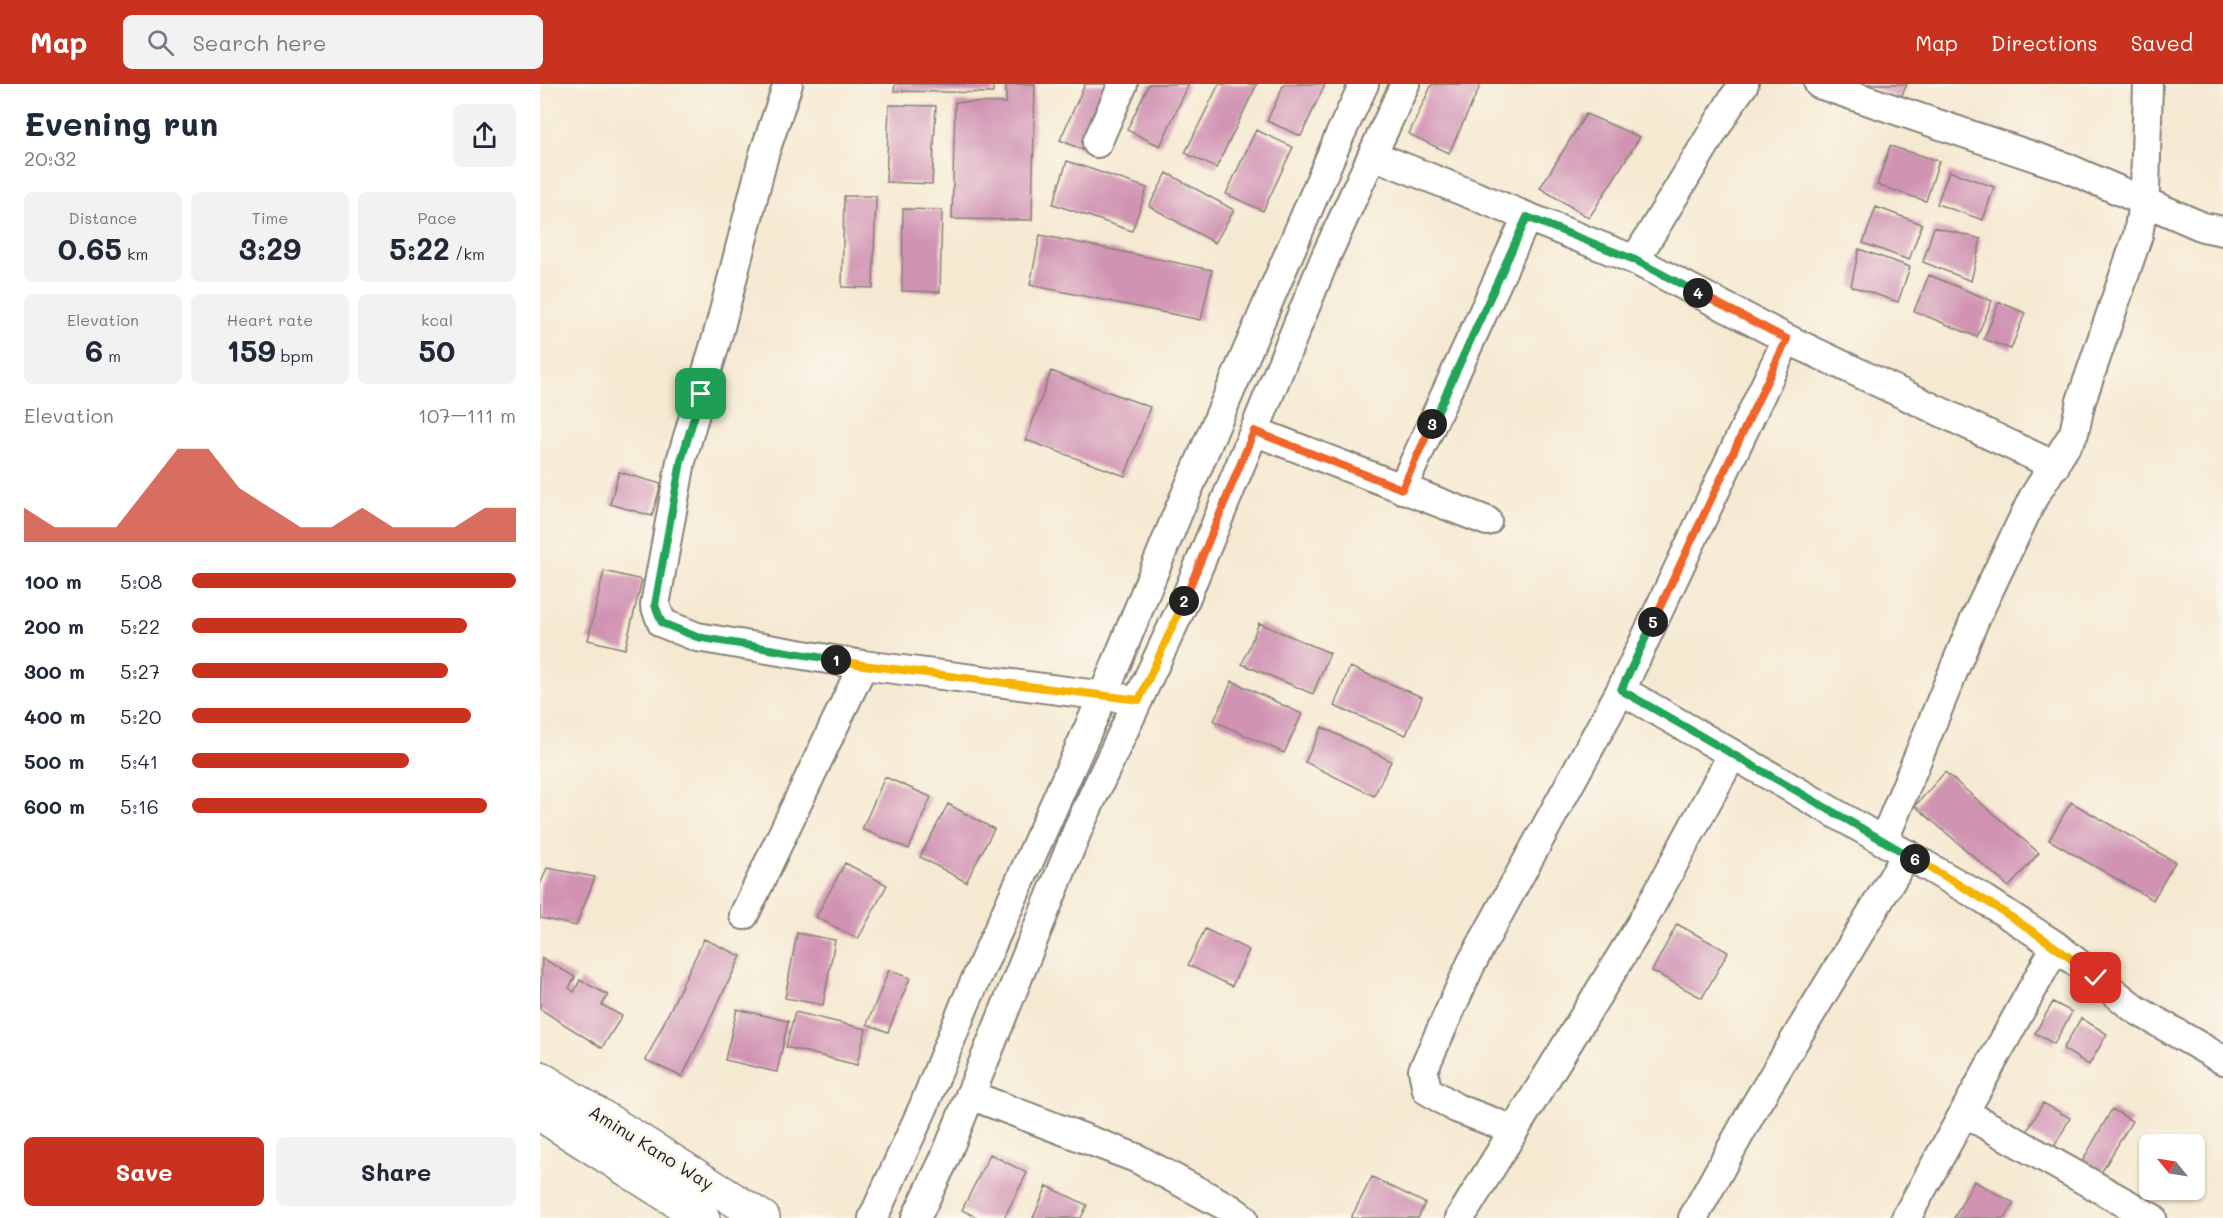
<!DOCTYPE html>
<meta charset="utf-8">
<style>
:root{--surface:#fff;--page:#f2f2f3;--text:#1f2937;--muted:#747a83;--accent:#c8321e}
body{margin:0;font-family:Mali,sans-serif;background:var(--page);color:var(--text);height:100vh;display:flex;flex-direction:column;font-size:22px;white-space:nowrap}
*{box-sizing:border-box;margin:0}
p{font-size:20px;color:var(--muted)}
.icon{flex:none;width:33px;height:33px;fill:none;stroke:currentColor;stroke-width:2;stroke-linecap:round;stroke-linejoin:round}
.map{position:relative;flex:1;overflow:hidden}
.drawer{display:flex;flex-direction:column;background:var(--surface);width:540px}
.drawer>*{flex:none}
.needle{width:39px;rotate:300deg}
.buttons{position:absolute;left:1599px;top:1050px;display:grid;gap:12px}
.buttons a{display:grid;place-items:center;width:66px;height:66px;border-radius:9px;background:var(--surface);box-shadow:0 2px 4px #0004;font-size:30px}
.pin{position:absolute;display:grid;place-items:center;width:51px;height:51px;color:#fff;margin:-26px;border-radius:12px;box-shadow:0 3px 9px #0006}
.km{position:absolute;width:30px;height:30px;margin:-15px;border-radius:50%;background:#222;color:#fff;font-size:16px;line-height:30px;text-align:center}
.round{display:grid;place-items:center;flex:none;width:63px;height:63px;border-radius:9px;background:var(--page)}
.summary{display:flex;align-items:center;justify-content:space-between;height:102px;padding:0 24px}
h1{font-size:33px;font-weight:700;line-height:45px}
.stats{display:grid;grid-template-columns:repeat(3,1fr);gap:9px;height:102px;padding:6px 24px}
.stats div{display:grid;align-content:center;border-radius:9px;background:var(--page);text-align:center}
.stats b{font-size:30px;font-weight:700}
.stats small{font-size:16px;font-weight:400}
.stats p{font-size:16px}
.chart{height:168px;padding:12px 24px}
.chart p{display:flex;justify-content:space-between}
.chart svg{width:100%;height:108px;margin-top:6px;fill:var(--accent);opacity:.7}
.button{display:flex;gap:12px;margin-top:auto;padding:12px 24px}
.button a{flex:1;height:69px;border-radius:9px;background:var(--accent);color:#fff;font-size:24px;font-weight:700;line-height:69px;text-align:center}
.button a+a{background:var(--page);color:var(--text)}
ul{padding:0 24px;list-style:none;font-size:20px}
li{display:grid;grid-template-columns:96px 72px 1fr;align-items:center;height:45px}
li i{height:15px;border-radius:8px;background:var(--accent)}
header{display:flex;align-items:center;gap:36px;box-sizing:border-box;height:84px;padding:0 30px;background:var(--accent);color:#fff}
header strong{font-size:28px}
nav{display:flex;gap:33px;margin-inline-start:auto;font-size:21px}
.search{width:420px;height:54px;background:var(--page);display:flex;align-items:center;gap:15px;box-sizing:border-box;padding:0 21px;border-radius:9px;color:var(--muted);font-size:22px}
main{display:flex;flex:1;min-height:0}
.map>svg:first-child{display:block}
.building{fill:#d093b2}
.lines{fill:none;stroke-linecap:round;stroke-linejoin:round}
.minor-casing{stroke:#888277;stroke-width:32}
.major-casing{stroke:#888277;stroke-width:36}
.minor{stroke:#fff;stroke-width:28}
.major{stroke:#fff;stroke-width:33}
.split-1-casing{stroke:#fff;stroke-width:12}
.split-2-casing{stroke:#fff;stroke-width:12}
.split-3-casing{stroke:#fff;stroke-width:12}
.split-4-casing{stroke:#fff;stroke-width:12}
.split-5-casing{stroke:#fff;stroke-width:12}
.split-6-casing{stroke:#fff;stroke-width:12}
.split-7-casing{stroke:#fff;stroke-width:12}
.split-1{stroke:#22a559;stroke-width:8}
.split-2{stroke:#f5b400;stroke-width:8}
.split-3{stroke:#f0652b;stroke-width:8}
.split-4{stroke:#22a559;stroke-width:8}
.split-5{stroke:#f0652b;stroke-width:8}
.split-6{stroke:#22a559;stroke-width:8}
.split-7{stroke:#f5b400;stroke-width:8}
.labels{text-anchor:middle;stroke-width:6;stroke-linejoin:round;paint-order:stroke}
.street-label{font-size:18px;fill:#1c1c1c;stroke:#fbf7ec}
</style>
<header>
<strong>Map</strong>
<div class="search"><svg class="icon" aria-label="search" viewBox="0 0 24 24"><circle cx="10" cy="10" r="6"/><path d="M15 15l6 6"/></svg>Search here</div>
<nav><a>Map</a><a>Directions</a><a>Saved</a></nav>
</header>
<main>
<section class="drawer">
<div class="summary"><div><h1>Evening run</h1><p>20:32</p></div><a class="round"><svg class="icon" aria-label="share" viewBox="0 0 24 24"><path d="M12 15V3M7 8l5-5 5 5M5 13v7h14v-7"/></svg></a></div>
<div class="stats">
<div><p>Distance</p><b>0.65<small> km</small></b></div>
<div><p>Time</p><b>3:29</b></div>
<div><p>Pace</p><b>5:22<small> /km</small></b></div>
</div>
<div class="stats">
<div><p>Elevation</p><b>6<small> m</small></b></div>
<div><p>Heart rate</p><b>159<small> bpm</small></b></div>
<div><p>kcal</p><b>50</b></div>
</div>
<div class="chart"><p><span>Elevation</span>107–111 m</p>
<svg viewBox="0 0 160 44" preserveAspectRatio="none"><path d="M0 44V30L10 38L20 38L30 38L40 22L50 6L60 6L70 22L80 30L90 38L100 38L110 30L120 38L130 38L140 38L150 30L160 30V44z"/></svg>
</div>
<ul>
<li><b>100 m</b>5:08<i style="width:100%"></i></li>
<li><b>200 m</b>5:22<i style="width:85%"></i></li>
<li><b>300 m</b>5:27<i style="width:79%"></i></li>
<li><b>400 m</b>5:20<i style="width:86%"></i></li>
<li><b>500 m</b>5:41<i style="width:67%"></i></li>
<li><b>600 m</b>5:16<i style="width:91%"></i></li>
</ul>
<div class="button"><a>Save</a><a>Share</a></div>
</section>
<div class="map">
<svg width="1683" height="1134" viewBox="0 0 1683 1134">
<rect width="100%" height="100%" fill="#fbf7ec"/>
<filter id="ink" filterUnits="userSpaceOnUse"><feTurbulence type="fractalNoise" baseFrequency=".0167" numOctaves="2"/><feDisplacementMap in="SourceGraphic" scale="12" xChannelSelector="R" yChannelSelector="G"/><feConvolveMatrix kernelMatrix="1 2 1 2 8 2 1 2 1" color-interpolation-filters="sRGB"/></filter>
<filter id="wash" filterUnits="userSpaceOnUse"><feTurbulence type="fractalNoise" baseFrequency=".008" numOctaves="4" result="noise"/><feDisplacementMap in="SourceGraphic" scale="24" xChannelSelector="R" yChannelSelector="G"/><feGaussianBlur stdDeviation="1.35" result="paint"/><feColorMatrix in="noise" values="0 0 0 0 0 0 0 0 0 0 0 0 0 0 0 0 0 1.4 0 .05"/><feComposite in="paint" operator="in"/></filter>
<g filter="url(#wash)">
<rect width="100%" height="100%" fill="#f5e9d2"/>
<g id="blocks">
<!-- building -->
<path class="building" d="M355 0H453V9L354 7Z
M466 0H495L492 136 412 135 415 18 466 19Z
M545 0H580L550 69 520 56Z
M609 0H649L620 62 587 46Z
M679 0H717L676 84 645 69Z
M744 0H785L761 52 727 37Z
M892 0H941L909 69 869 50Z
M1321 0H1367L1360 15Z
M349 21 396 22 392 100 346 98Z
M1046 30 1100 53 1049 134 1000 104Z
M716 46 753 63 723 127 686 110Z
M1350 62 1399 77 1386 117 1337 101Z
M527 77 607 104 592 147 513 120Z
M1409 87 1454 103 1443 136 1397 120Z
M627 89 694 126 675 159 609 122Z
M304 112H336L333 204 302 203Z
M1336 123 1382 140 1369 176 1323 159Z
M363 125 402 126 400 208 362 207Z
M1394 143 1441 155 1431 197 1383 178Z
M500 151 672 186 661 236 490 201Z
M1319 165 1370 183 1358 218 1311 202Z
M1389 191 1452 217 1437 253 1374 227Z
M1459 218 1485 229 1471 265 1444 255Z
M511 287 610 323 585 392 486 356Z
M79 388 121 400 112 432 70 420Z
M64 487 102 496 85 565 48 556Z
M719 539 790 569 773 610 702 580Z
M810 583 882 613 866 651 794 622Z
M692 597 762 630 744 669 674 637Z
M782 643 851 677 834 712 765 678Z
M1405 688 1499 769 1469 803 1375 722Z
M345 693 391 713 369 765 322 745Z
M1531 718 1635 778 1613 816 1509 756Z
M408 720 454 745 426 798 380 773Z
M305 779 347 801 318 855 276 833Z
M7 784 55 793 36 842 0 834V801Z
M1137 840 1188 868 1162 914 1112 887Z
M665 845 709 866 692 902 648 881Z
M257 849 295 856 283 921 245 914Z
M164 855 201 872 142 993 106 976Z
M2 874 35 893 29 904 34 908 40 896 68 911 62 921 82 932 62 964 0 925Z
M349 886 370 894 348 948 327 940Z
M1513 918 1532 928 1514 960 1495 949Z
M197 925 248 937 237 988 185 976Z
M255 928 326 945 317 981 246 963Z
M1541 934 1567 950 1549 981 1523 965Z
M1503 1019 1530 1034 1514 1063 1487 1048Z
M1572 1025 1592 1037 1561 1089 1542 1078Z
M450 1070 487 1089 464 1134H438L422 1126Z
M832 1093 885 1119 878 1134H811Z
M1434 1097 1474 1119 1465 1134H1414Z
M507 1102 547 1121 541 1134H493Z"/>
</g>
</g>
<g filter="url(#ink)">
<use href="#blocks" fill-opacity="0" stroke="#888277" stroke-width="1.5"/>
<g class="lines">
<!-- minor casing -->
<g class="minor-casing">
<path id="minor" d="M248 0 224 70 180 243 141 377 115 521 122 539 157 553 323 581 581 614
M1279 0 1525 83 1663 143 1683 147
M557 59 583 0
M833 71 1095 176 1247 255 1515 382
M1095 176 1193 15 1204 0
M714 347 947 437
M862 405 987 133
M1081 606 1444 815 1516 862 1595 925 1683 976
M1344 756 1434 537 1493 414 1534 349 1541 317 1598 151 1605 106 1608 0
M204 831 323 581
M430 1011 596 1074 691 1125 703 1134
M1425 1029 1612 1134
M974 1046 916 1024 887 1006 883 986 931 880 1081 606 1247 255
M333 1134 383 1024 425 920 563 612 637 431 799 53 824 0
M376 1134 404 1076 540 740 644 518 786 172 865 0
M920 1134 1101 840 1192 671
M1153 1134 1215 1022 1367 770
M1366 1134 1516 862"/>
</g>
<!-- major casing -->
<g class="major-casing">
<path id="major" d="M0 994 223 1134
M0 1030 163 1134"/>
</g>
<!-- minor -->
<use href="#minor" class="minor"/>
<!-- major -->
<use href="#major" class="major"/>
</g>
</g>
<g class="lines" filter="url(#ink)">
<!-- split-1 casing -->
<g class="split-1-casing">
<path id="split-1" d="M161 310 141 377 115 521 122 539 157 553 296 576"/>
</g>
<!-- split-2 casing -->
<g class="split-2-casing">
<path id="split-2" d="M296 576 323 581 599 616 644 517"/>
</g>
<!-- split-3 casing -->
<g class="split-3-casing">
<path id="split-3" d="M644 517 714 347 862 405 892 340"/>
</g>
<!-- split-4 casing -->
<g class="split-4-casing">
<path id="split-4" d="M892 340 987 133 1095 176 1158 209"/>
</g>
<!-- split-5 casing -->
<g class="split-5-casing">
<path id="split-5" d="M1113 538 1247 255 1158 209"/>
</g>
<!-- split-6 casing -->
<g class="split-6-casing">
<path id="split-6" d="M1113 538 1081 606 1375 775"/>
</g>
<!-- split-7 casing -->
<g class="split-7-casing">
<path id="split-7" d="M1375 775C1438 811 1499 848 1556 894"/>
</g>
<!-- split-1 -->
<use href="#split-1" class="split-1"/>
<!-- split-2 -->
<use href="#split-2" class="split-2"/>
<!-- split-3 -->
<use href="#split-3" class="split-3"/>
<!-- split-4 -->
<use href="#split-4" class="split-4"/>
<!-- split-5 -->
<use href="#split-5" class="split-5"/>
<!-- split-6 -->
<use href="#split-6" class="split-6"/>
<!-- split-7 -->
<use href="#split-7" class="split-7"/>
</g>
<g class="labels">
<!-- street labels -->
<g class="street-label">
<text transform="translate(111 1064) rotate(32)" y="6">Aminu Kano Way</text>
</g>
</g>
</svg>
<div class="buttons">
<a><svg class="needle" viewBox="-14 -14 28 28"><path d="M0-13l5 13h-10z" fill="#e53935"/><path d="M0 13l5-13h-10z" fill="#747a83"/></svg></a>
</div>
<div class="pin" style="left:161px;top:310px;background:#1e9e55"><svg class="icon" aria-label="arrive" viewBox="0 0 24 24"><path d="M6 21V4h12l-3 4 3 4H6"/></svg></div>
<div class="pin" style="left:1556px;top:894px;background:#d93025"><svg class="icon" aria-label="check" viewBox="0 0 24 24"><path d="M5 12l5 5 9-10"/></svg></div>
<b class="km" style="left:296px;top:576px">1</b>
<b class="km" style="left:644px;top:517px">2</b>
<b class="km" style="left:892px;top:340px">3</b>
<b class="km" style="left:1158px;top:209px">4</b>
<b class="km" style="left:1113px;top:538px">5</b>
<b class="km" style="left:1375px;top:775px">6</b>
</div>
</main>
